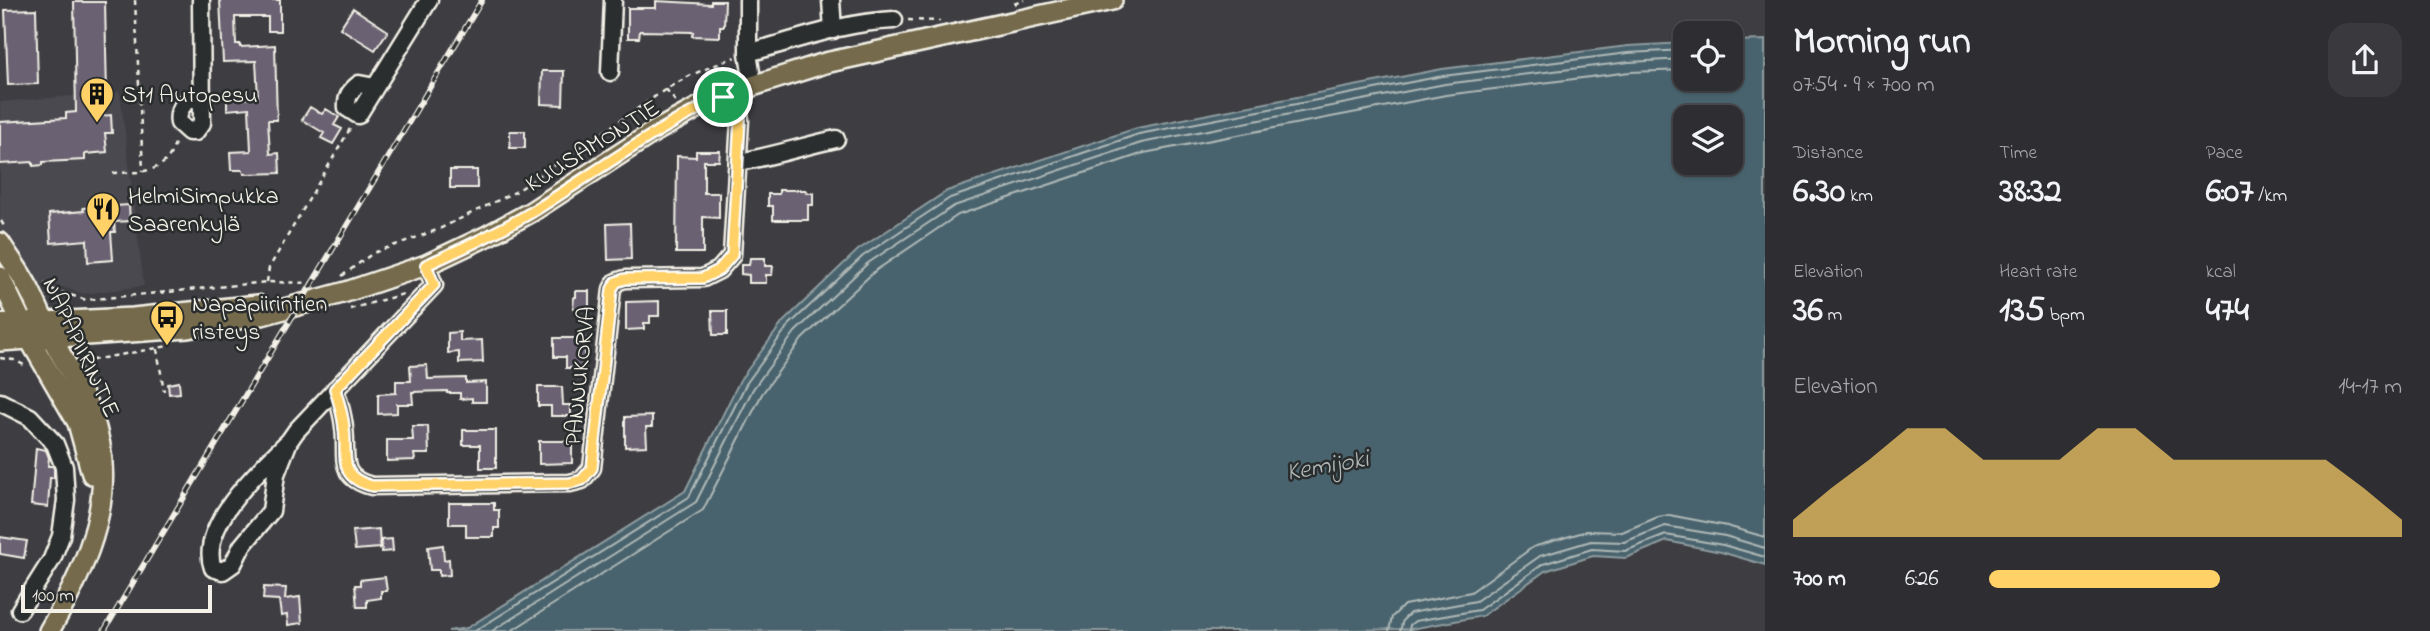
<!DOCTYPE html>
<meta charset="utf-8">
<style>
:root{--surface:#2e2e32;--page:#3a3a3e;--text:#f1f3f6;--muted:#a7a8ac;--line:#494a4d;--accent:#ffd166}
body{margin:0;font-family:"Indie Flower",sans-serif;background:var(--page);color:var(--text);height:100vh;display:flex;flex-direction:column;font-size:26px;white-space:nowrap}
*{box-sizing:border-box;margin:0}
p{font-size:23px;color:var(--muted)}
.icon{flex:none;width:38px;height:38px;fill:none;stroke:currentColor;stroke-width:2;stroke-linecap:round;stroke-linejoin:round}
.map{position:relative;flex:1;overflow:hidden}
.details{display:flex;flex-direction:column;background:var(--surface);width:665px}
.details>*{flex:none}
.tools{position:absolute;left:1673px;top:21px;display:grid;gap:14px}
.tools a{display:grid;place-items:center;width:70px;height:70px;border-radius:14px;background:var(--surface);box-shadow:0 2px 5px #0004,0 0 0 2px var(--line);font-size:35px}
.scale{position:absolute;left:21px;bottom:18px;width:191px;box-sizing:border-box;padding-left:7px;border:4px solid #f4f1e8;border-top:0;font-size:19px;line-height:24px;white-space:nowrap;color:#f4f1e8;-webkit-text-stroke:5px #2a2d2e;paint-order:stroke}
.pin{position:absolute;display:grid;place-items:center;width:60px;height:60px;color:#fff;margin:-30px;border:4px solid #fff;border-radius:50%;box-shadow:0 2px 7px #0007}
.round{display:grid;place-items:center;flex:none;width:74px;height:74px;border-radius:21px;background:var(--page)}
.head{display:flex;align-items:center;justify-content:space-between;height:119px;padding:0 28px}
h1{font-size:38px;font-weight:700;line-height:52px}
.stats{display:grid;grid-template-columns:repeat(3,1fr);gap:10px;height:119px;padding:7px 28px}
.stats div{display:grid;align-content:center}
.stats b{font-size:35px;font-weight:700}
.stats small{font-size:19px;font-weight:400}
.stats p{font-size:19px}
.chart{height:196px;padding:14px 28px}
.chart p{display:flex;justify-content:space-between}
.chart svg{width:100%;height:126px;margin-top:7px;fill:var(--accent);opacity:.7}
ul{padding:0 28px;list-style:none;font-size:23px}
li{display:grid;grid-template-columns:112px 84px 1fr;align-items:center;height:52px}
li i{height:18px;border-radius:9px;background:var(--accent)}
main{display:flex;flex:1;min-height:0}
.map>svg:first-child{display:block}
.built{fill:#4a4850}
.water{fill:#4a646e;stroke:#8e9c9f;stroke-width:2;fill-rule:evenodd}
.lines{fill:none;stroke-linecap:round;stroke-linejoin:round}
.shore{stroke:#b0b9b7;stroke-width:2}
.building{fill:#6a6272;stroke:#f4f1e8;stroke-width:2}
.minor-casing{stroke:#f4f1e8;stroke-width:21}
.major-casing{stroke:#f4f1e8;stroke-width:24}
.path{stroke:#f4f1e8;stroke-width:2.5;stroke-dasharray:5 5;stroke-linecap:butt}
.minor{stroke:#2a2d2e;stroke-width:16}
.major{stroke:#746b4b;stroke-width:19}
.rail-casing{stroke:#f4f1e8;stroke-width:6}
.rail{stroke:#2a2d2e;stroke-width:3.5;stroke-dasharray:10;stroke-linecap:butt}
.route-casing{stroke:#fff;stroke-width:14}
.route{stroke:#ffd166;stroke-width:9}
.labels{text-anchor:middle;stroke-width:5;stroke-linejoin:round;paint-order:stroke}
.poi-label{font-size:24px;fill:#f4f1e8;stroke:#2a2d2e;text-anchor:start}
.street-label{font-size:24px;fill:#f4f1e8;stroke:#2a2d2e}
.water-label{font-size:26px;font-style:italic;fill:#b0b9b7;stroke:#2a2d2e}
</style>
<main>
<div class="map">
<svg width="1765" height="631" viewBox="0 0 1765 631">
<rect width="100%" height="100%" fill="#3d3d42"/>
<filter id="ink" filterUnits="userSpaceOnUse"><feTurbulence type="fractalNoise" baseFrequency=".0143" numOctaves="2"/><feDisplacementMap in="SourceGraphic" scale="14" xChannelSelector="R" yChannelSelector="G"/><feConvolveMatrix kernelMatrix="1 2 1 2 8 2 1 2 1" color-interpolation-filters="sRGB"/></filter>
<g filter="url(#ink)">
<!-- built -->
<path class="built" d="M120 92 144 286 84 294 53 284 0 290V102Z"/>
<!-- water -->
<path class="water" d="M1765 40V565L1721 552 1667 541 1626 558 1593 556 1545 571 1482 616 1411 629 1296 631H448L467 628 685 491 740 380 783 322 858 250 947 191 1137 128 1442 69 1628 46 1685 43V79H1731V41ZM1685 117H1731V163H1685Z"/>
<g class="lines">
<!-- shore -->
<path class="shore" d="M475 631 689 497 746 384 788 326 863 256 950 198 1139 134 1443 76 1628 53 1685 50
M492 631 696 502 753 389 795 332 868 263 954 206 1141 143 1445 84 1629 62 1685 59
M511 631 703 510 762 394 802 339 875 271 958 215 1144 153 1446 95 1630 72 1685 70
M1389 631 1392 617 1404 605 1471 592 1533 547 1587 531 1622 532 1658 517 1669 515 1727 526 1765 537
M1400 631 1403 620 1410 613 1476 601 1540 556 1591 541 1624 542 1665 526 1725 536 1765 548
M1409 631 1410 625 1415 621 1479 610 1543 564 1592 549 1625 551 1666 535 1723 545 1765 557"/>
</g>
<!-- building -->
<path class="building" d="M220 0H280V31H268V17H235L236 44H240V47L275 45 277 120H268L270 154 279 153 280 173 244 174 243 170H231L230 152 251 151 249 108 227 110V99L258 98 256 61 223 62Z
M656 1 711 4V1H725L724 26H720V37L692 36 693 32 640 31 639 38H628V8H656Z
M74 2H105L107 95H100L101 116 111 115 112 133H105L107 152 85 154V160L43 162V165L33 166V162L0 164V122L66 118V113L76 112Z
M353 8 388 31 375 50 340 28Z
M36 9 38 84 8 85 5 10Z
M542 71H564L563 105 541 104Z
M310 107 322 114 326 109 339 117 334 125 342 129 333 144 321 138 324 133 302 120Z
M510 131H525V148H510Z
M696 151H720L719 161H704V193H719V218L703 217V253H676L677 156 696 157Z
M450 170H477V188H450Z
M779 190H806V193H813V205H808V220H773V206H768V194H779Z
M129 205 130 221 114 222 115 232H111L113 260 88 262 87 240 51 243 49 214 84 211 83 208Z
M630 223 631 259 608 260 607 224Z
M750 258H765V266H773L772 275H766V283H749V275L741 274V265H749Z
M576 291H589V309L573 308 574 297H576Z
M659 301V316H650V323H644V329L626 330V302Z
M712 311H727V335H713Z
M460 332V341L482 340 483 362 459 363V352L448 353V333Z
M554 338H585V368H566V357H554Z
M427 365 428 379 466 378V383L486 382V402H472V398L460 399V393H447V391L412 392 413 404H397V413L378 414V394L396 393V381H411L410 366Z
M179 382 180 393 169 394 168 384Z
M538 387H562L563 405H571V416H551V406H538Z
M652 416V427H646L647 446 625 447V417Z
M412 426H428L429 454H414L415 460 387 461V440H413Z
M463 430H496V468H480V445H463Z
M539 441H572V463L539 464Z
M36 448 46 450 49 458 48 466H53L54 469V478H50L48 507 31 505Z
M449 503H494V510H499V528H494V537H466V524H449Z
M379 529 380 548 355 550 353 531Z
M0 537 27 541 24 558 0 554Z
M392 539 393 551 382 552 381 540Z
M443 545 444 560 449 559 450 575 439 576V570H430L428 547Z
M385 577 387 591H381V598L367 600V607H357L355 585H360V580Z
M264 587 286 588 285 599 300 597 302 623 288 625 287 615 281 616 279 600 263 599Z"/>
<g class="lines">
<!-- minor casing -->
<g class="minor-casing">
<path id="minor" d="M201 0 202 123 195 132H189L179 123C176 106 188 100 202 93
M748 0V53L753 85
M831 0 833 30
M748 53C796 40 845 22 894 20
M610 72 613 0
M375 87 359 84C350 91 346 97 347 108L358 115 429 0
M738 162C771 157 803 146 836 139
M335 389C339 402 343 415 344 428 348 456 336 477 372 486L570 483 582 480 592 468 612 289 616 282 625 279 703 278 719 270 732 255 740 120 736 92
M0 402 30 417 55 444 64 467 66 500 61 536 52 559 20 610
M289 441C262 467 197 526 213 568L223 571 233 564 242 546 271 511 276 474 289 441 296 431 434 285 426 265"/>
</g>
<!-- major casing -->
<g class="major-casing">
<path id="major" d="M0 243C10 259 23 276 31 293 39 309 45 326 54 342 66 365 81 388 91 413 121 490 88 565 49 631
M0 277 30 340 78 423 92 474
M0 324 133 318 258 305
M0 341 188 328 262 315 346 292 426 265 487 236 531 212 652 133 701 106 743 89 825 63 1112 0"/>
</g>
<!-- path -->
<path class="path" d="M135 0 143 171
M1014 4 1024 0
M908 20 940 21
M666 89 676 102
M113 173C144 172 168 174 176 139
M1 221 6 229
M342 276 373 253 437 230 517 191 666 89 691 75 735 57
M267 282 269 268 351 127
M45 283 48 288 86 300 267 282 313 283
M350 309 407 293
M157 349 164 391
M0 358 14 360 26 366
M82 362 168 346"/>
<!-- minor -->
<use href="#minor" class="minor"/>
<!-- major -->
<use href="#major" class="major"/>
<!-- rail casing -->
<g class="rail-casing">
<path id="rail" d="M104 631 482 0"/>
</g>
<!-- rail -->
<use href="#rail" class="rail"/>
</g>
</g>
<g class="lines" filter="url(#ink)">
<!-- route casing -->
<g class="route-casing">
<path id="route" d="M736 92 740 120 732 255 719 270 703 278 625 279 616 282 612 289 592 468 582 480 570 483 372 486C336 477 348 456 344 428 343 415 339 402 335 389L434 285 426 265C462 249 498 232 532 212 600 170 662 122 736 92Z"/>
</g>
<!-- route -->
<use href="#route" class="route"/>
</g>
<!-- icons -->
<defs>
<g id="building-pin" transform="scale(1.75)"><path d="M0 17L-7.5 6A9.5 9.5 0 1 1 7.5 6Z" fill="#ffd166" stroke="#2a2d2e"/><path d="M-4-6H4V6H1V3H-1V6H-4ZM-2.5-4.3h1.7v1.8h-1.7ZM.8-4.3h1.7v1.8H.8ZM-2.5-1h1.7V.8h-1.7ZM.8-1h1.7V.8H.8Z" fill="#111"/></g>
<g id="restaurant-pin" transform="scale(1.75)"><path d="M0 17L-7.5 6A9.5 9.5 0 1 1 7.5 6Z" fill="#ffd166" stroke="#2a2d2e"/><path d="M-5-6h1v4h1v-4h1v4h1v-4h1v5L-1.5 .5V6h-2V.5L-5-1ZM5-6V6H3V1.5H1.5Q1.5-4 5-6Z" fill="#111"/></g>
<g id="bus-pin" transform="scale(1.75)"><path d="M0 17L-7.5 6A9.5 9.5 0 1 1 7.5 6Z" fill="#ffd166" stroke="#2a2d2e"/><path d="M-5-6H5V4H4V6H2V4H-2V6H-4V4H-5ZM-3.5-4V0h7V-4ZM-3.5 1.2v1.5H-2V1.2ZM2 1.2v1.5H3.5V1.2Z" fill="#111"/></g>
</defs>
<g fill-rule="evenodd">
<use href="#building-pin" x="97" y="94"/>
<use href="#restaurant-pin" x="103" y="209"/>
<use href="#bus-pin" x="167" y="317"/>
</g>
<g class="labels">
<!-- poi labels -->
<g class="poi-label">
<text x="122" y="102">St1 Autopesu</text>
<text x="128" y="203">HelmiSimpukka<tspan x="128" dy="28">Saarenkylä</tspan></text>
<text x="192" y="311">Napapiirintien<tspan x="192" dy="28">risteys</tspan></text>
</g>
<!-- street labels -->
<g class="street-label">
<text transform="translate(592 145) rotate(-32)" y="8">KUUSAMONTIE</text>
<text transform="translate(82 347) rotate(65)" y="8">NAPAPIIRINTIE</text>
<text transform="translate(579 376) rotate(-84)" y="8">PANNUKORVA</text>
</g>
<!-- water labels -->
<g class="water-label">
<text transform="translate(1327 464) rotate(-10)" y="9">Kemijoki</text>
</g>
</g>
</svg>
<div class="tools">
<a><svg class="icon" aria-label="locate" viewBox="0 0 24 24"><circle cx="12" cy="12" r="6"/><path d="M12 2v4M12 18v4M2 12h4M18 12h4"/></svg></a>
<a><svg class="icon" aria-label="layers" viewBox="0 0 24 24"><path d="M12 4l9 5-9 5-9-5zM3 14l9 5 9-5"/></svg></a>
</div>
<div class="scale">100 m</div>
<div class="pin" style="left:723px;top:97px;background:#1e9e55"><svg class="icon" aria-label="arrive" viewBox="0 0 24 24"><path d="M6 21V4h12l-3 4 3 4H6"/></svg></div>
</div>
<section class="details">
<div class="head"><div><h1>Morning run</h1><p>07:54 · 9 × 700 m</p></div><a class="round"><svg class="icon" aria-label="share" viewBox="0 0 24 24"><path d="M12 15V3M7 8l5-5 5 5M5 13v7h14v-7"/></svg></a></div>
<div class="stats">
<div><p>Distance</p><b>6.30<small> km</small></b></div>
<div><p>Time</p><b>38:32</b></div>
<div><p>Pace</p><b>6:07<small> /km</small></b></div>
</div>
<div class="stats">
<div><p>Elevation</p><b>36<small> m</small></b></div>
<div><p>Heart rate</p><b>135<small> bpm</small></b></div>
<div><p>kcal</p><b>474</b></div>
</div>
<div class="chart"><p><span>Elevation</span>14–17 m</p>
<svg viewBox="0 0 160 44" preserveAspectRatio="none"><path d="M0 44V38L10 27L20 17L30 6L40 6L50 17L60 17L70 17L80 6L90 6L100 17L110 17L120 17L130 17L140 17L150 27L160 38V44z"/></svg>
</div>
<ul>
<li><b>700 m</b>6:26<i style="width:56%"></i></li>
</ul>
</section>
</main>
